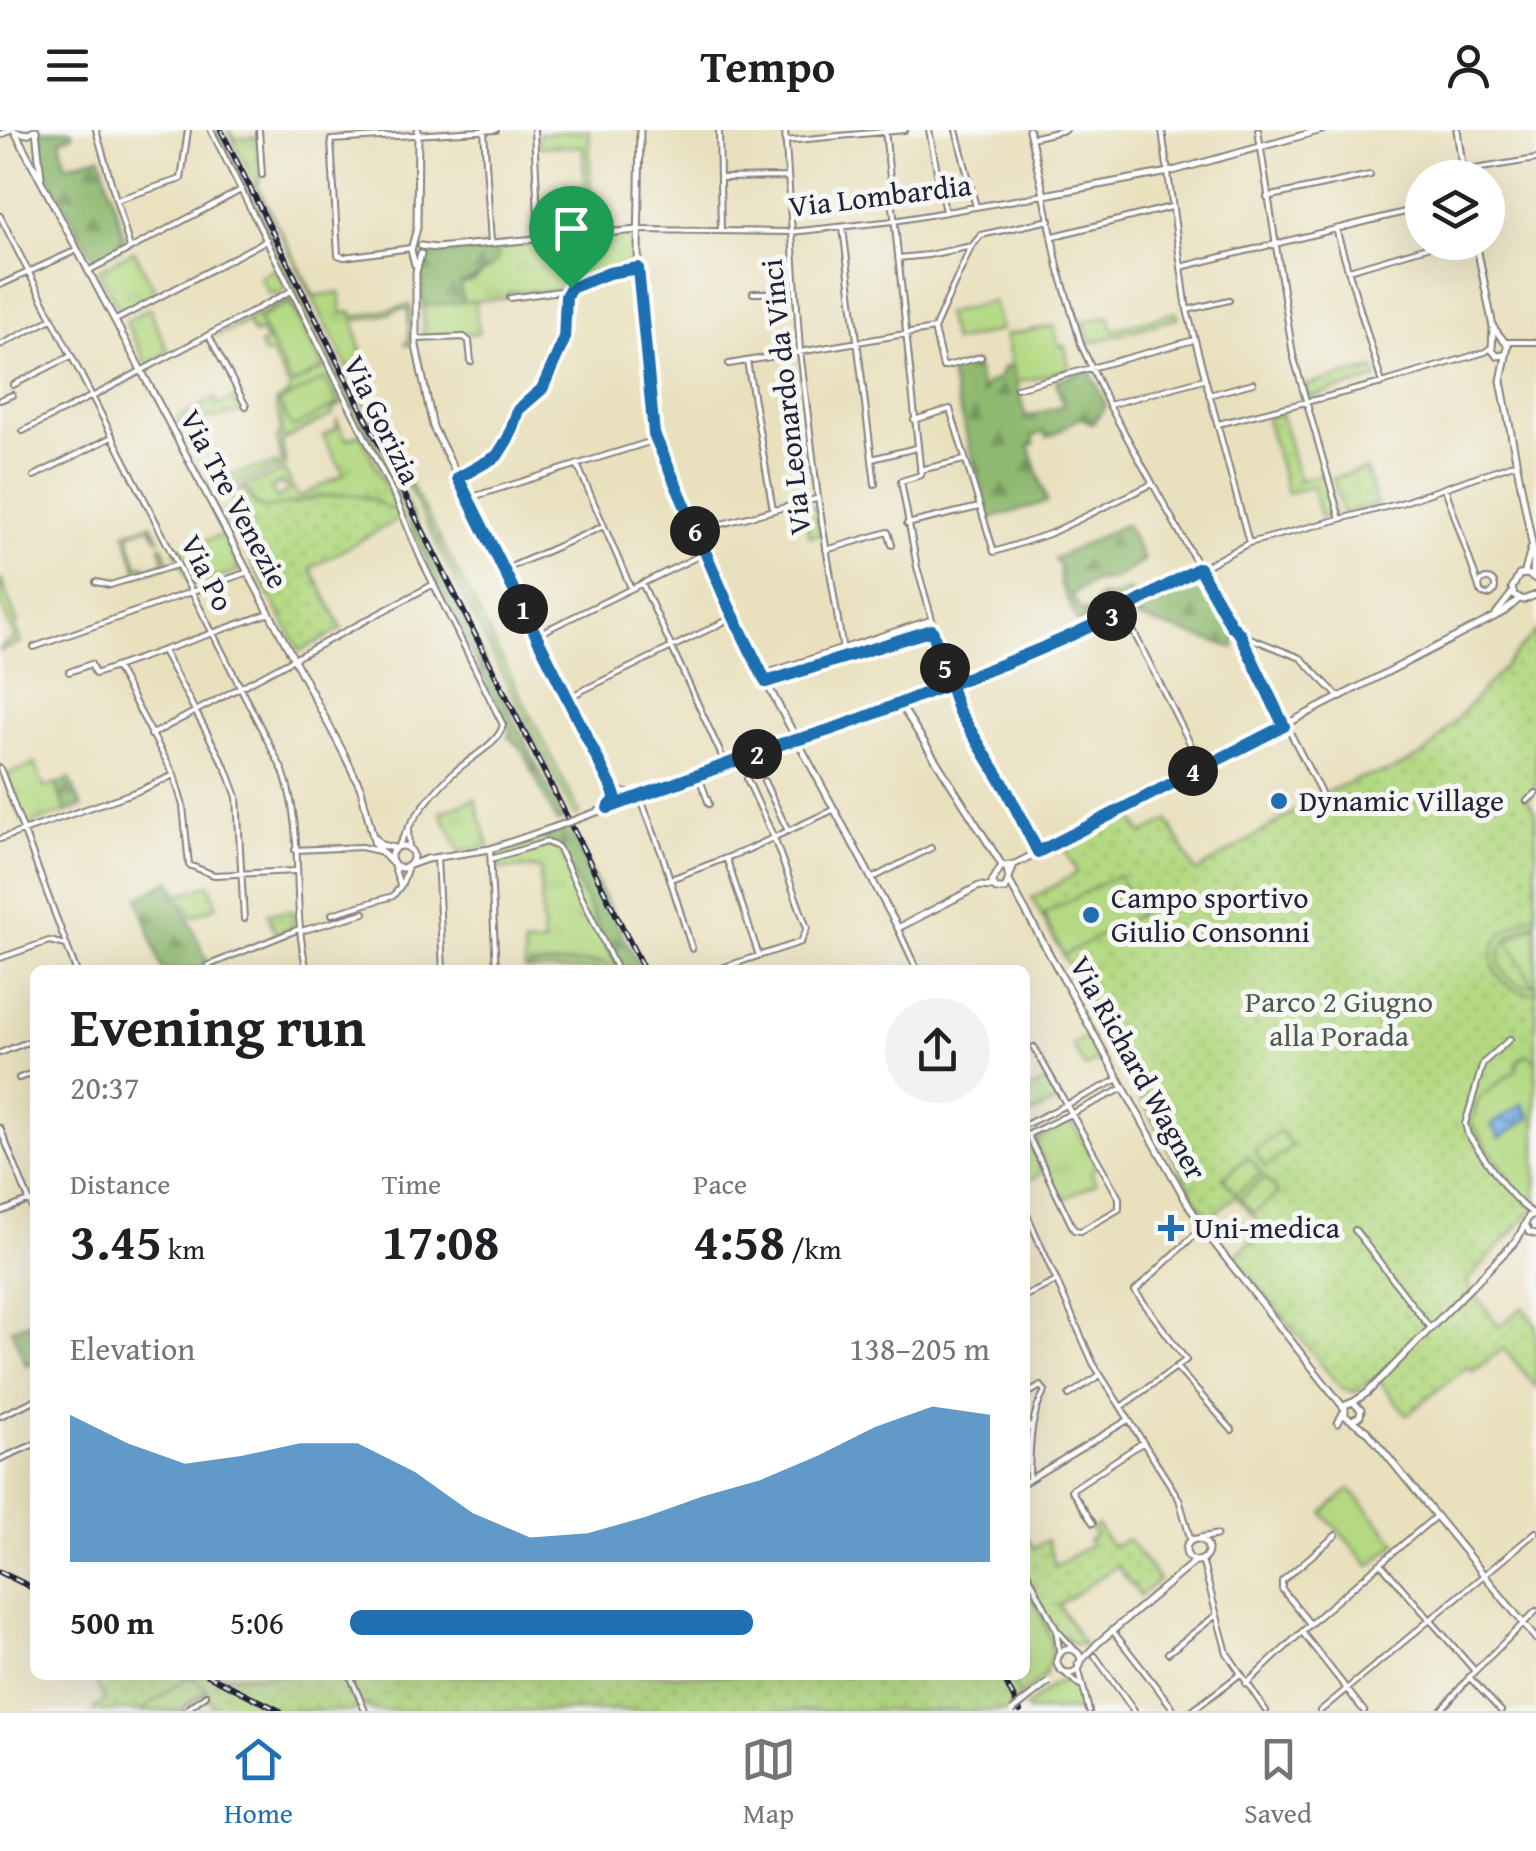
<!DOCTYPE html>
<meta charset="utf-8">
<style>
:root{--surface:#fff;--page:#f2f2f2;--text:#202124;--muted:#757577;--line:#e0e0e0;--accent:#1f6fb2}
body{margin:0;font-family:"Gentium Book Plus",serif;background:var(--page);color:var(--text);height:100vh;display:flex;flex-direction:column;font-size:38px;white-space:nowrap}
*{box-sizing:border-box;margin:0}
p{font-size:32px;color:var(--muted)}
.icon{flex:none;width:55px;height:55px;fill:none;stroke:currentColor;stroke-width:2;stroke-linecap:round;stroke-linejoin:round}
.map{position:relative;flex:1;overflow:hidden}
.panel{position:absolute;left:30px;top:835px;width:1000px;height:715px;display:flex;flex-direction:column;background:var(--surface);border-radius:15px;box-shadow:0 10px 40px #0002}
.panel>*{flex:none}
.buttons{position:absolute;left:1405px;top:30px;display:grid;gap:20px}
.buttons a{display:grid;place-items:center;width:100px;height:100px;border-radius:50%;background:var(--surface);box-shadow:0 10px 40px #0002;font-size:50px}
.pin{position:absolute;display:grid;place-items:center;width:85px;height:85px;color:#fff;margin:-102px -42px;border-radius:50% 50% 50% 0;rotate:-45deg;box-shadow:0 0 10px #0007}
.pin .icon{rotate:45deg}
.km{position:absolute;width:50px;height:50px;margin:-25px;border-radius:50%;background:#222;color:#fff;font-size:28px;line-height:50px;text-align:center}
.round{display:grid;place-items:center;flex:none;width:105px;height:105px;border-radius:52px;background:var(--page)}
.overview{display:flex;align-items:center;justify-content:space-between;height:170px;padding:0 40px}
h1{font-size:55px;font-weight:800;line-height:75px}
.stats{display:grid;grid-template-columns:repeat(3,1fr);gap:15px;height:170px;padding:10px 40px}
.stats div{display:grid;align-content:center}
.stats b{font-size:50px;font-weight:800}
.stats small{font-size:28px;font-weight:400}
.stats p{font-size:28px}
.chart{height:280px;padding:20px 40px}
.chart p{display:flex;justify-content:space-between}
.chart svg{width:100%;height:180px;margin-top:10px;fill:var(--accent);opacity:.7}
ul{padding:0 40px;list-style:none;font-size:32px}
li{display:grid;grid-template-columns:160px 120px 1fr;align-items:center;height:75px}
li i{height:25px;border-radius:12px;background:var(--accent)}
header{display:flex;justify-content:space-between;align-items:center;height:130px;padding:0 40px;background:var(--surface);font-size:45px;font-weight:800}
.tabs{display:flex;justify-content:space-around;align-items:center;height:140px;border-top:2px solid var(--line);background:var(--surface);font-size:28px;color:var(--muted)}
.tabs a{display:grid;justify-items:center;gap:5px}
.tabs .current{color:var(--accent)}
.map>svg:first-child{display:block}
.grass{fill:url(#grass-tufts);stroke:#6b7e5e;stroke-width:2.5}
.forest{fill:url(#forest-firs);stroke:#586e56;stroke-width:2.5}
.park{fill:url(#park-dots);stroke:#6b7e5e;stroke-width:2.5}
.garden{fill:#b4d982;stroke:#6b7e5e;stroke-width:2.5}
.water{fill:url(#water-waves);stroke:#4f6892;stroke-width:2.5}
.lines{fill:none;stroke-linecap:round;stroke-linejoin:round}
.minor-casing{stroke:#86817c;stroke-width:8}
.tertiary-casing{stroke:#86817c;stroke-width:9}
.minor{stroke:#fff;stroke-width:4}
.tertiary{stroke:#fff;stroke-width:5}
.rail-casing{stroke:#22223b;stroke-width:6}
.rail{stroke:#f6f6f2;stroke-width:2.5;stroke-dasharray:8;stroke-linecap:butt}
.tertiary-bridge-casing{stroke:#86817c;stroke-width:9;stroke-linecap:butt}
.tertiary-bridge{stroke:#fff;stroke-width:5}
.route-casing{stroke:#fff;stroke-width:20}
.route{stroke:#1f6fb2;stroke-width:12}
.poi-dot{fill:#1f6fb2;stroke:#f6f6f2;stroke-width:4}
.labels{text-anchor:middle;stroke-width:10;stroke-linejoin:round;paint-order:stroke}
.street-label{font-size:30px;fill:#22223b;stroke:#f6f6f2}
.poi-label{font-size:30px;fill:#22223b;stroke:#f6f6f2;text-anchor:start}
.park-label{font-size:30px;fill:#4e5950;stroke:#f6f6f2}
</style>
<header><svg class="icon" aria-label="menu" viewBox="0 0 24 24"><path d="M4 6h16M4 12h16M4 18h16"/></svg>Tempo<svg class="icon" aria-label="person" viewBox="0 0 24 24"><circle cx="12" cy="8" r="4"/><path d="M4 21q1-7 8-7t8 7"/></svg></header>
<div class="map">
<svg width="1536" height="1581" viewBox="0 0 1536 1581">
<defs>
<pattern id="grass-tufts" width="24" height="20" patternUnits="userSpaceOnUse" patternTransform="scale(2.5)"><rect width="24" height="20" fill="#b4d982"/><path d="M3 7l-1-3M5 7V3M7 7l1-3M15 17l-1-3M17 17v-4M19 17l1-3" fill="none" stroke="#9aba71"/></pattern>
<pattern id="forest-firs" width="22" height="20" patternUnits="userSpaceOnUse" patternTransform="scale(2.5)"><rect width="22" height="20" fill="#8fb970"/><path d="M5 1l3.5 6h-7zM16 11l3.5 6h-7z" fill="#74965d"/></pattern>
<pattern id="park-dots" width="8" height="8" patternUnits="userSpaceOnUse" patternTransform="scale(2.5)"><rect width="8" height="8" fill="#b4d982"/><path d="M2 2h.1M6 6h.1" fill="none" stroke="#9aba71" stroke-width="1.8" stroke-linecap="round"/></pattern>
<pattern id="water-waves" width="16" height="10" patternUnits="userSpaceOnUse" patternTransform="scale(2.5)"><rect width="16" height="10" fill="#7cafe8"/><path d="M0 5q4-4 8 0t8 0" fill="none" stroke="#658ebd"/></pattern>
</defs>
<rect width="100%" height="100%" fill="#f6f6f2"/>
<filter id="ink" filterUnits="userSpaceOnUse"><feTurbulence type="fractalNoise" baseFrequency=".01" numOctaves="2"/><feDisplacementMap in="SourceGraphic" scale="20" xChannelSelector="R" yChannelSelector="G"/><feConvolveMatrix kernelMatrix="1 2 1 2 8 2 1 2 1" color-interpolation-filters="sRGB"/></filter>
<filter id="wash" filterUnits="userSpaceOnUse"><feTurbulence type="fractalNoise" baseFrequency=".0048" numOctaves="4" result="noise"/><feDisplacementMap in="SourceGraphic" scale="40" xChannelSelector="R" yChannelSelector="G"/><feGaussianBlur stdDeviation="2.25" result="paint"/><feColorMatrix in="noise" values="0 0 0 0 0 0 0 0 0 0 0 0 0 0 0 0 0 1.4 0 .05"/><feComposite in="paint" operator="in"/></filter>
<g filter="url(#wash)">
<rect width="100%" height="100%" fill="#e9e0bd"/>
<!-- grass -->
<path class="grass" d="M215 0H218L409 379 405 381Z
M228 0 235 9 256 7 260 50 257 55 314 166 340 162 342 183 352 182 353 187 410 175V213L409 215 405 213 409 211 408 179 393 180V183L354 191 370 263 364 266 465 456 580 684 574 686Z
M589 0 591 70 585 71 583 16 539 17V4Z
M628 103 633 107 634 132C629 136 569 157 558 160 541 163 525 161 508 163L506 168 463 172 460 154 473 151 497 131 492 118 488 117Z
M134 121 157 164 121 183 98 140Z
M276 138 286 158 276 166 273 161 269 164 260 147Z
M291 168 344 273 332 280 333 284 282 311 286 336 241 351 231 359 213 350 209 355 207 351 282 332 277 306 282 305 276 272 288 264 290 259 271 224H264L260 215 266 212 260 201 254 204 247 192 217 206Z
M149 178 168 221 147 235 126 192Z
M336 289 347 310 360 304 396 377 389 381C355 352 309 370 271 378 255 379 252 369 244 356L285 341 291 353 285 357 282 352 271 358 277 369 292 357 299 367 344 344 323 306 337 298Z
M810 374 817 379 820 405 810 406 802 376Z
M152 394 160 411 149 396 132 402 129 407 138 436 144 435 146 439 161 434 164 429 160 416H163L169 432 165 436 138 444 125 403Z
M0 447 18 494 15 496 21 513 0 521V517L15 508 0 471Z
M35 634 44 658 56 654 66 682 28 695 23 692 6 645Z
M475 669 489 716 460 722 441 682Z
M544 706 545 710 552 711 560 718 620 840H611L604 832 530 836V840H525L524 815 543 814 540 738 499 739 496 722Z
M209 754 217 776 192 787 186 773 180 774 177 765Z
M294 781 293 796 275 804 268 783Z
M1048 950 1058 967 1056 972 1025 987V962Z
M1072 992 1095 1032 1092 1045 1096 1053 1062 1070 1034 1011Z
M1029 1014 1043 1043 1025 1052V1015Z
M1065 1550 1074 1556 1082 1581H1028L1026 1577 1054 1554Z"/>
<!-- forest -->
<path class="forest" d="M40 0H72L73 5 60 10 66 35 100 26 124 107 122 118 94 130 49 46 45 48 42 43Z
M488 117 497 123V131C487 142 474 149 460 154L463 172 422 176V132L425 126Z
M974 233 983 263 986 254 998 249 1004 237 1012 236 1026 287 1063 276 1056 250 1089 240 1106 275 1092 294 1082 288C1067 292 1062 303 1047 307L1044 302 1033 306 1034 314 1029 315 1047 372 989 389 949 241Z
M409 379 564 690 557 692 522 620 508 606 511 603 417 412 405 381Z
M1126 394 1144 431 1114 449 1094 451 1072 465 1080 480 1090 481 1100 466H1118L1129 460 1133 469 1079 496 1060 452V437L1054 429Z
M1193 446H1199L1236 507 1234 518 1132 486V477Z
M70 649 82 677 66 682 56 654Z
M568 697 641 840 618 838 560 718 543 707Z
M171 750 209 835 193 840H162L138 768Z
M28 1192 35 1208V1231L26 1235 11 1199Z"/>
<!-- park -->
<path class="park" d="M1374 239 1377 249 1309 267 1305 255Z
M215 268 219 275 232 268 243 282 178 295V288Z
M1281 284 1299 350 1324 344 1335 385 1321 389 1312 357 1287 363 1266 288Z
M1366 339 1377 375 1343 383 1333 348Z
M241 358H245L254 373 262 378C305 376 350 348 389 380L396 377 400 388 311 438 342 499 300 521 224 382H230L234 369 231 367 232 362Z
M1536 501V661L1527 669 1536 681V1077L1466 1153 1499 1196 1523 1177 1536 1194V1257L1504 1218 1473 1242 1468 1236 1407 1285 1376 1247 1356 1262 1341 1258 1234 1126 1265 1100 1236 1066 1209 1088 1197 1071 1032 768 1077 743 1062 713 1128 677 1142 704 1168 691 1196 742 1327 662 1360 648 1390 641 1426 623Z
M604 832 611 840H530V836Z
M1097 1395 1111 1416 1128 1409 1159 1450 1140 1466 1117 1436 1059 1475 1084 1515 1074 1514 1066 1508 1052 1516C1050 1546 1033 1555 1010 1574L1013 1581H371L368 1574 353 1581H216L205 1563 180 1581H92L105 1570 91 1545H1025V1404L1034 1418 1047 1410 1055 1436 1090 1415 1088 1410 1095 1405 1091 1399Z"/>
<!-- garden -->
<path class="garden" d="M475 171 479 203 424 206 423 176Z
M993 171 1001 200 953 212 945 184Z
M290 173 324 238 292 255 258 189Z
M1176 182 1178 188 1090 213 1084 192 1109 186 1113 200Z
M1054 196 1059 216 1064 215 1070 239 1016 253 1005 205Z
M325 249 338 274 292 298 279 272Z
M223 405 239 441 192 455 174 420Z
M1118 745 1139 784 1064 825 1043 785Z
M1536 783V791C1525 797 1509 803 1503 815 1490 839 1514 859 1536 855V862C1504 866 1477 832 1502 804 1510 795 1525 789 1536 783Z
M1536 794V853L1533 854 1508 811Z
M1087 906 1100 929 1085 938 1072 915Z
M1528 924 1536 931V1076L1528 1074 1471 994 1479 968 1517 939 1518 930Z
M1280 1001 1292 1016 1266 1037 1254 1022Z
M1248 1027 1262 1043 1236 1064 1223 1048Z
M1265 1048 1278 1063 1253 1084 1240 1069Z
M1350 1359 1397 1413 1370 1436 1323 1383Z
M1025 1455C1038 1481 1064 1515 1044 1543L1046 1545 1020 1566 1010 1545H1025Z
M189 1546 207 1559 179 1581H141Z"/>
<!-- water -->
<path class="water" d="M1522 974 1531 987 1500 1008 1491 995Z"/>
</g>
<g filter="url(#ink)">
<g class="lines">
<!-- minor casing -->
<g class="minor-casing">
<path id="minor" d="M96 0 130 118
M211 0 396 369 420 427 503 595C498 615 466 630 451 645 430 666 411 689 398 717
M259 0 262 45
M484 0 491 113
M534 0 539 109
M719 0 721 100
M785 0 800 221 818 368 844 527
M885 0 921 345 901 351 917 437 958 580 1005 657 1038 722
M929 0 945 82
M956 0 976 77
M1162 0 1187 180 1249 413
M1258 0 1293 225 1340 389
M1031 8 1065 0
M785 11 905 0
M1463 41 1536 29
M722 48 788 47
M1267 67 1370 45
M116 70 181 49 188 0
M588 70 591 104
M0 86 283 641C306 704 290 775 307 840
M843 98 875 354
M1336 99 1382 253
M638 100 791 102 894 91 1044 65 1058 137 1082 217 1109 275 1231 495 1250 508 1301 528 1340 568
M1054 106 1171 77
M411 118 344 127 338 125 331 10 496 0
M898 128 928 125 972 116 981 105 1050 90
M1181 137 1409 81
M1349 140 1444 112
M88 141 241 60
M0 155 77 120
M753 163H776L780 143 794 134
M510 168 567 160 609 143 639 138
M1187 180 1229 170
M116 190 267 110
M934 199 971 117
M934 199 943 237 981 227
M209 206 246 276
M416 209 464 207 469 211 471 232
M1506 212H1536
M0 215 52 189
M747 231 773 380
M729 234 934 199
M13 255 71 226
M1017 258 1194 210
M1209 265 1253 253
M92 267 291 161
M0 270 12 265
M1109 275 1204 249
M914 290 950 279 994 422 1049 404 1152 354
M1218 294 1382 253 1485 222 1492 217
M23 301 90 267
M872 329 916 318
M577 334 631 458
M920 340 964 330
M34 346 110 308
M458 348 497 326 509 307 518 281 542 259 564 210 566 166 571 159
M1445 358 1480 460
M469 368 656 310
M907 394 979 377
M695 401 816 369
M826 420 888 402 892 415
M504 440 604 396
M1479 457a8 8 0 1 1 16 0a8 8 0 1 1-16 0Z
M96 452 110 455 177 435
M642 453 726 635
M1126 478 1125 485 1202 637
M538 504 705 423
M1240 504 1323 667
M34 517 248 442
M163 521 228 642 237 667 244 789
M116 537 174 645 183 676 189 735 214 745 295 741
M69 542 91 534 95 544 270 483
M764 544 930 490
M765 552 932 500
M567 568 734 487
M900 574 1104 489 1249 413 1401 373 1516 333
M151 605 434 454
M0 638 76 840
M699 647 709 674
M764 651 788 701
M640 667 663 727 692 819
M1527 671 1536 663
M408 699 409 719
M0 709 141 660 174 645
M490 719 496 840
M295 720 361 717 379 721
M437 728 443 840
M491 729 546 712 558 717 617 840
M727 730 759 826
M393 734 400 755
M873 748 931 718
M671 749 747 720 835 679
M332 784 393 766 402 754 408 736
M898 799 917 840
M301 801 364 783
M0 828 49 811 66 815
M209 835 299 799
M715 840 801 812 807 798 774 708 747 649
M1510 909 1483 933 1465 994 1468 1005C1485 1027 1511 1073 1535 1084
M0 923 35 909
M19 948 35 942
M1025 995 1119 949
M0 998 35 1085
M1028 1005 1074 1100 1081 1101 1119 1079V1068L1034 917
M1025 1006 1124 958
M1025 1080 1093 1233 1179 1369 1191 1411
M0 1082 28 1071
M1355 1100 1430 1198
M1025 1166 1057 1151
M1176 1237 1232 1300
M1025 1265 1041 1256 1045 1261C1029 1288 1030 1317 1029 1348
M1069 1265 1100 1245
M1121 1277 1186 1230 1135 1161 1203 1097
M0 1286 35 1270
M1025 1290 1031 1299
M0 1329 35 1314
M1025 1332V1333
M1025 1352 1128 1290
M1093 1393 1071 1360 1142 1313
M1202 1430 1227 1523 1266 1581
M1382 1435 1475 1541
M1025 1438 1056 1499 1073 1518
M1310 1494 1282 1459V1451L1336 1405
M1056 1500 1060 1525
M1112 1500 1175 1581
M1302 1502 1364 1581
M1168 1523 1215 1486
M1095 1526 1134 1581
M1078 1537 1089 1581
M350 1545 365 1581
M1067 1545 1080 1555
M1469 1547 1501 1581
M1246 1554 1320 1485 1436 1386
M185 1581 206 1565
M1192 1581 1239 1545
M1320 1581 1536 1402
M1440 1581 1475 1541 1536 1481"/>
</g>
<!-- tertiary casing -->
<g class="tertiary-casing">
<path id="tertiary" d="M14 0 343 622 361 659 375 715 392 733
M36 0 41 47
M640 0 638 123 649 280 654 304 752 526 898 798 979 756 994 757
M1029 0 1044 65 1169 42 1322 0
M1457 0 1464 48
M17 2 27 4 34 0
M0 5 9 0
M1476 112 1493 197 1492 220 1497 226 1504 225
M421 116 436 118 638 100
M421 124 416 142V216L433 297 618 666 619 673 616 676
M415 135 411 120 417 98 418 0
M1493 197 1508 216 1501 251 1534 424 1533 446
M1525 442 1531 419
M1536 449 1527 444 1519 445 1512 458 1514 465 1523 470 1536 465
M1496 484 1513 462
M617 661 633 665 655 661
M580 688 900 574 1002 735
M374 707 381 715 394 718
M391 727a11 11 0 1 1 22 0a11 11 0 1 1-22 0Z
M410 735 427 729 490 719 561 695
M1005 736 1015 734 1504 482 1519 469
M1009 749 1007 738 1002 735 992 752 996 759H1005L1013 737
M1009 751 1189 1076 1210 1108 1344 1278
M1536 1084 1529 1086 1525 1094 1529 1102 1536 1104
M1355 1271 1367 1263 1517 1110 1525 1094
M1352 1290 1360 1286 1361 1280 1353 1272 1345 1275V1286L1367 1301 1536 1509
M1338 1293 1343 1283
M1200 1408 1216 1405
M1186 1420a11 11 0 1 1 22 0a11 11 0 1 1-22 0Z
M1057 1531a12 12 0 1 1 24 0a12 12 0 1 1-24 0Z
M1078 1534 1098 1513 1194 1432"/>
</g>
<!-- minor -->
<use href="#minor" class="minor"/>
<!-- tertiary -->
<use href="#tertiary" class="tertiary"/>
<!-- rail casing -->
<g class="rail-casing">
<path id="rail" d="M221 0 644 840
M0 1442 35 1459
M208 1545 280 1581
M1002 1545 1020 1581"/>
</g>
<!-- rail -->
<use href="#rail" class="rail"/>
<!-- tertiary-bridge casing -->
<g class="tertiary-bridge-casing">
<path id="tertiary-bridge" d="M561 695 580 688
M1012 1581 1049 1552"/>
</g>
<!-- tertiary-bridge -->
<use href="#tertiary-bridge" class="tertiary-bridge"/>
</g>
</g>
<g class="lines" filter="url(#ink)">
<!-- route casing -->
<g class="route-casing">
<path id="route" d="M571 158 566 166 564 210 542 259 518 280 509 307 497 326 458 348 612 658 616 669 608 678 784 613C831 602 876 583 921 565 983 542 1046 519 1105 489 1137 473 1168 455 1199 438L1231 495 1240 504 1284 596 1038 722 1005 657 958 580 932 500 766 552 729 477 654 304 638 138 609 143 571 158"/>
</g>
<!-- route -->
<use href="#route" class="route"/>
</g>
<!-- markers -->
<g class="poi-dot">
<circle cx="1279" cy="671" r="10"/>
<circle cx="1091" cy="785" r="10"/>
<path d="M1166 1083h10v10h10v10h-10v10h-10v-10h-10v-10h10z"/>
</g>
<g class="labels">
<!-- street labels -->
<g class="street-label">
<text transform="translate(880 66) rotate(-7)" y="10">Via Lombardia</text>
<text transform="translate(786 267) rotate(-96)" y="10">Via Leonardo da Vinci</text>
<text transform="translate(382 290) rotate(64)" y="10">Via Gorizia</text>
<text transform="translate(234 369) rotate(62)" y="10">Via Tre Venezie</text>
<text transform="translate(207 443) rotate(63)" y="10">Via Po</text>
<text transform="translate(1138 938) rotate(61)" y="10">Via Richard Wagner</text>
</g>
<!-- poi labels -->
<g class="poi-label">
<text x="1299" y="681">Dynamic Village</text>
<text x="1111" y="778">Campo sportivo<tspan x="1111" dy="34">Giulio Consonni</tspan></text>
<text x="1194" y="1108">Uni-medica</text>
</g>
<!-- park labels -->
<g class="park-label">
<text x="1339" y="882">Parco 2 Giugno<tspan x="1339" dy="34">alla Porada</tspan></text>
</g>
</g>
</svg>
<div class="buttons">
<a><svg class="icon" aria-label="layers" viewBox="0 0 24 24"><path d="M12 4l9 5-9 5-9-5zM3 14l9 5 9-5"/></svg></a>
</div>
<div class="pin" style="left:571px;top:158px;background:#1e9e55"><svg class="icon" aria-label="arrive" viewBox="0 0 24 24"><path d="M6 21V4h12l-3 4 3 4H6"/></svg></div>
<b class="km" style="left:523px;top:479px">1</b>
<b class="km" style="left:757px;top:624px">2</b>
<b class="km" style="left:1112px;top:486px">3</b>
<b class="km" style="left:1193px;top:641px">4</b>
<b class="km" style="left:945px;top:538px">5</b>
<b class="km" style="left:695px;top:401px">6</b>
<section class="panel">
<div class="overview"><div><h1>Evening run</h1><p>20:37</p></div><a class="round"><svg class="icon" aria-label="share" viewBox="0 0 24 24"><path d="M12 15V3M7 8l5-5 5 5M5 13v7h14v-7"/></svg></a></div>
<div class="stats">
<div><p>Distance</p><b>3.45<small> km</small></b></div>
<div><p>Time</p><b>17:08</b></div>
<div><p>Pace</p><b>4:58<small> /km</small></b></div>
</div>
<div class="chart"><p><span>Elevation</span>138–205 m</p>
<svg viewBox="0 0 160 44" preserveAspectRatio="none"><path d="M0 44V8L10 15L20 20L30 18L40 15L50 15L60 22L70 32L80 38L90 37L100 33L110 28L120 24L130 18L140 11L150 6L160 8V44z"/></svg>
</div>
<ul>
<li><b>500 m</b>5:06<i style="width:63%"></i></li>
</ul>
</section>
</div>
<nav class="tabs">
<a class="current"><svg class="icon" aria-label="home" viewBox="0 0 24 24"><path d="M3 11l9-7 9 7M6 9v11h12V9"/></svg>Home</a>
<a><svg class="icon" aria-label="map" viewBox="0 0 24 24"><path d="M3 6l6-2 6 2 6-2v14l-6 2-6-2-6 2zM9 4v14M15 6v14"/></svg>Map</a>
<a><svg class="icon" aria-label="saved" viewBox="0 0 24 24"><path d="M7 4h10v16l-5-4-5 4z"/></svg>Saved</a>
</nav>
